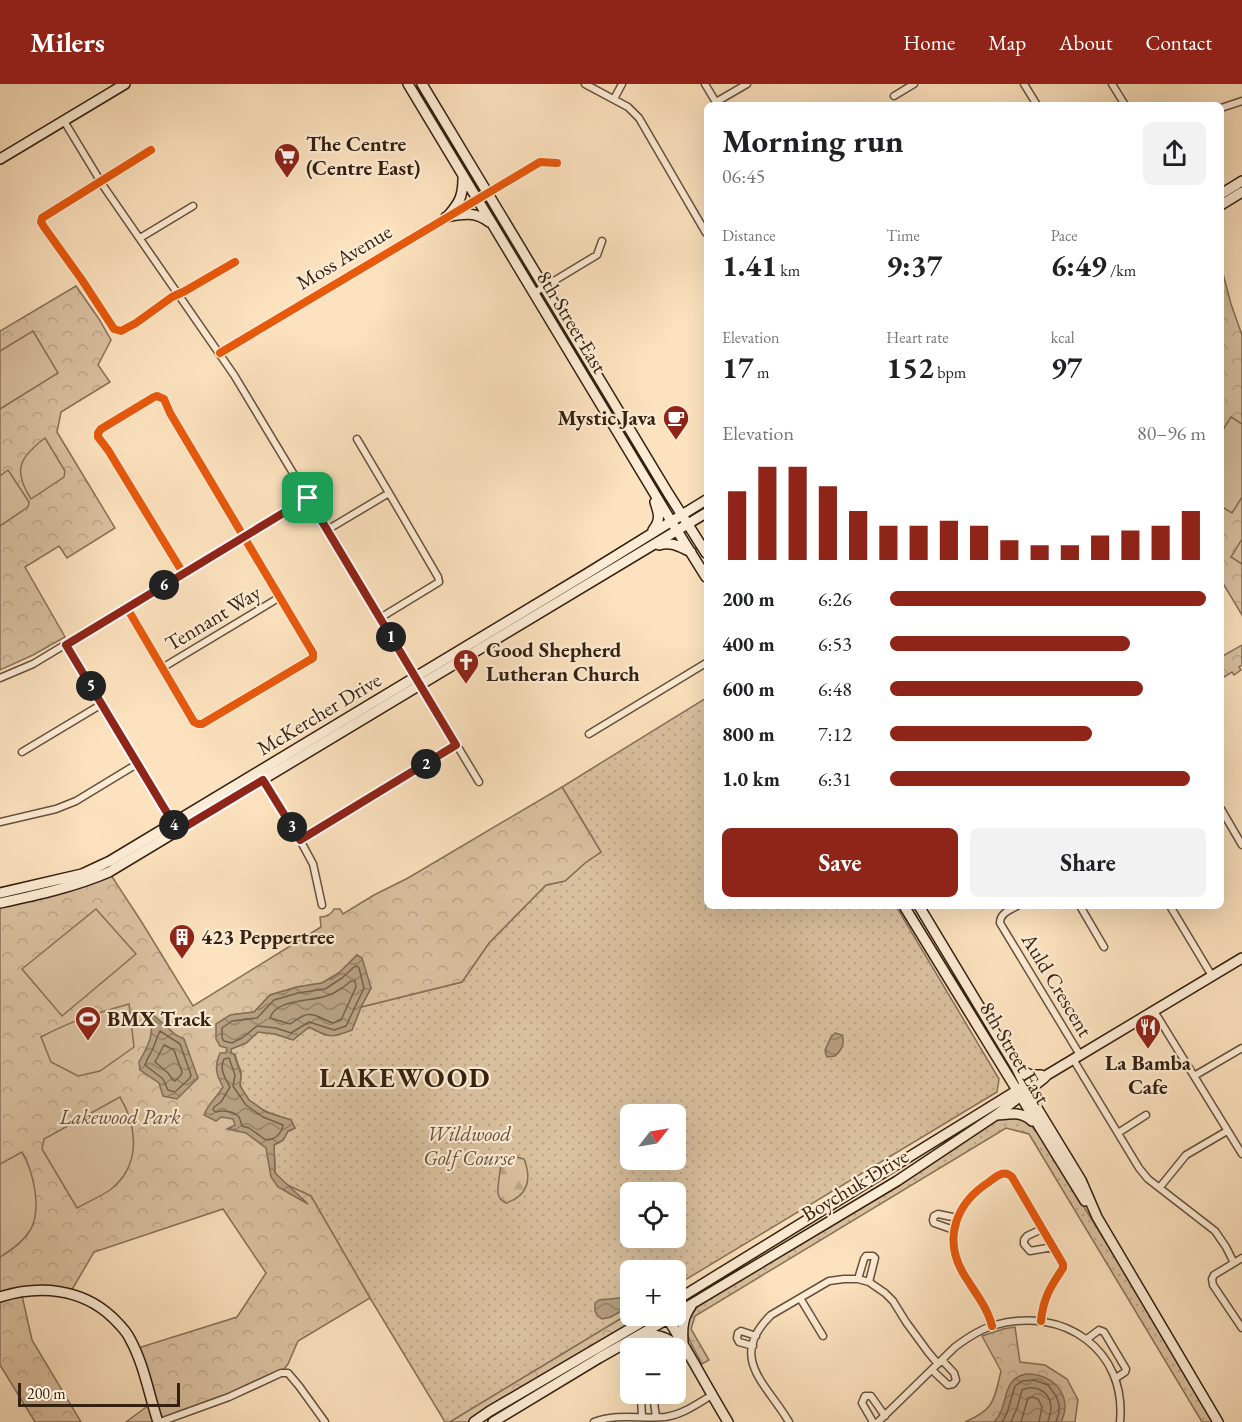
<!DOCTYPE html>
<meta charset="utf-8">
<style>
:root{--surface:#fff;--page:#f2f2f2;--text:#202124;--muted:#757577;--accent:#8f2418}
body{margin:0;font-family:"EB Garamond",serif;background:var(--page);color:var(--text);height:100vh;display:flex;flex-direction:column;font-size:22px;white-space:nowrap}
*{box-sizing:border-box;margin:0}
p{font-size:20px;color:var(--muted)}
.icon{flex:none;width:33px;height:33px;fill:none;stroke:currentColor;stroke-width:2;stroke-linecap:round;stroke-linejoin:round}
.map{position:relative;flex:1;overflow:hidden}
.drawer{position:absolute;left:704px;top:18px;width:520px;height:807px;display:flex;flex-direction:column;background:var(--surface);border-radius:9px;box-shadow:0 6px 24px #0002}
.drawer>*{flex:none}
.needle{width:39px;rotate:59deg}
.fabs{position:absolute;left:620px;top:1020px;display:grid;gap:12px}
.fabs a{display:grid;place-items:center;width:66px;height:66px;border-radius:9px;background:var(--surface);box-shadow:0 6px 24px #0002;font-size:30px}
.scale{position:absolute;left:18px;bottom:15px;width:162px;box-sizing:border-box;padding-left:6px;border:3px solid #342010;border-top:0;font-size:16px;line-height:21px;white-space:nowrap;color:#342010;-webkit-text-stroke:4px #fdecd5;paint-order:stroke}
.pin{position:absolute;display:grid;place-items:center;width:51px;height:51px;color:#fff;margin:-26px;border-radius:12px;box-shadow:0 3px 9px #0006}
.km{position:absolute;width:30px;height:30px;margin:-15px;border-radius:50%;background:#222;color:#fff;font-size:16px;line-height:30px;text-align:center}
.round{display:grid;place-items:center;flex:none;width:63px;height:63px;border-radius:9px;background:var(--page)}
.overview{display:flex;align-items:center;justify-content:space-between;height:102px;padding:0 18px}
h1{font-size:33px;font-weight:700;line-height:45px}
.metrics{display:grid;grid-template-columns:repeat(3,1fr);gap:9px;height:102px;padding:6px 18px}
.metrics div{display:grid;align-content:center}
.metrics b{font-size:30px;font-weight:700}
.metrics small{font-size:16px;font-weight:400}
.metrics p{font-size:16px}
.chart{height:168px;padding:12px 18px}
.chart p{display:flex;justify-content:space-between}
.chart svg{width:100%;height:108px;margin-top:6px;stroke:var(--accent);stroke-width:6}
.primary-button{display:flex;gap:12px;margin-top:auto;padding:12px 18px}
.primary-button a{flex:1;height:69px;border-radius:9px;background:var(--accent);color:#fff;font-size:24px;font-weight:700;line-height:69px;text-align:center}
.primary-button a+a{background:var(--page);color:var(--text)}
ul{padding:0 18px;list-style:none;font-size:20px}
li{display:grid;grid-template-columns:96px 72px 1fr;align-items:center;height:45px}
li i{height:15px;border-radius:8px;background:var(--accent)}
header{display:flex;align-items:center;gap:36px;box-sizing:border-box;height:84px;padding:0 30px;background:var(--accent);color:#fff}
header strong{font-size:28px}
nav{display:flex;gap:33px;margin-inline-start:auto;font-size:21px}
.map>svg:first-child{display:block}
.grass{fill:url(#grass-dots);stroke:#877058;stroke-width:1.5;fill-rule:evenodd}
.forest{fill:url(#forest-firs);stroke:#877058;stroke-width:1.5}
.park{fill:url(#park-crowns);stroke:#877058;stroke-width:1.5}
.pitch{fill:#dac1a0;stroke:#877058;stroke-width:1.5}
.water{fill:url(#water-waves);stroke:#836d55;stroke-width:1.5}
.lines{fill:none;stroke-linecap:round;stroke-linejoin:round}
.shore{stroke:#76604a;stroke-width:1.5}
.street-casing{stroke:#66503c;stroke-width:9}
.secondary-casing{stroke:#342010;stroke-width:12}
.street{stroke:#fdecd5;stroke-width:6}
.secondary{stroke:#fdecd5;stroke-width:9}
.cycleway-casing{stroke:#fdecd5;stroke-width:11}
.cycleway{stroke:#e8590c;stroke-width:8}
.route-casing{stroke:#fff;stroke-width:12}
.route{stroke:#8f2418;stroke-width:8}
.labels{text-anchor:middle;stroke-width:4.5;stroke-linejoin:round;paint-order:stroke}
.poi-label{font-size:21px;font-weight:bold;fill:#342010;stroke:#fdecd5;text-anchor:start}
.street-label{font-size:21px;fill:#342010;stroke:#fdecd5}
.park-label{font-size:21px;font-style:italic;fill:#66503b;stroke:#fdecd5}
.district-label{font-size:27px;font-weight:bold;letter-spacing:1.5px;fill:#342010;stroke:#fdecd5}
</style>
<header>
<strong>Milers</strong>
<nav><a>Home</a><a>Map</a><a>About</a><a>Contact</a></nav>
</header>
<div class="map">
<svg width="1242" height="1338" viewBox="0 0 1242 1338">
<defs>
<pattern id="grass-dots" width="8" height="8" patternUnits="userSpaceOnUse" patternTransform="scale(1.5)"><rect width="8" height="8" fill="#dac1a0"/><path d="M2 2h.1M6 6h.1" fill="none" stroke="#bca689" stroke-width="1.8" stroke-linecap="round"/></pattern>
<pattern id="forest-firs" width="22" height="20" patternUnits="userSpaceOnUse" patternTransform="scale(1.5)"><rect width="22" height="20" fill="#dac1a0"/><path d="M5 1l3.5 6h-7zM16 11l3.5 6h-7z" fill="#bca689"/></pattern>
<pattern id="park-crowns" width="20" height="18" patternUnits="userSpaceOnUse" patternTransform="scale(1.5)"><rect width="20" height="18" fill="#dac1a0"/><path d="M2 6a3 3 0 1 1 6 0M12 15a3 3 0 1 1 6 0" fill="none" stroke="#bca689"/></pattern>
<pattern id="water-waves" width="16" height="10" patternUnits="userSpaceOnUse" patternTransform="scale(1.5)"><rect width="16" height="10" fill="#b8a083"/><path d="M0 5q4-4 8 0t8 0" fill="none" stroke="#96826a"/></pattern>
</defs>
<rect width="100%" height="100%" fill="#fce2be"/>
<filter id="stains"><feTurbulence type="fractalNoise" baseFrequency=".00333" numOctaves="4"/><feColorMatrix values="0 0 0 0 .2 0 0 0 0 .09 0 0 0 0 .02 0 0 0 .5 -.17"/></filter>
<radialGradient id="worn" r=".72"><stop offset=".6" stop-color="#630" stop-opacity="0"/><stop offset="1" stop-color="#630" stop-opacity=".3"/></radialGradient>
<!-- grass -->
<path class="grass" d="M706 614V822H896L999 995 997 1008 675 1202V1186H630V1229L450 1338H445L370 1214 311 1112 285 1100 275 1089 274 1061 283 1056 288 1047 294 1044 291 1036 266 1028 249 1016 240 1002 241 991 235 970 231 969V965L246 959 258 948 275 950 293 956 309 943 325 951 352 946 361 923 462 898 489 859 546 801 565 797 585 779 601 768 562 703ZM630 1030H675V1076H630ZM630 1108H675V1154H630Z
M1017 1033 1029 1039 1043 1056 1216 1338H1202L1029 1050 1006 1044 695 1232 691 1245 709 1276 702 1280C695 1266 684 1252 687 1236H689L699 1220 993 1038 1003 1034Z"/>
<!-- forest -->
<path class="forest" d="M514 1072 524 1075C532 1095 528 1112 506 1119 495 1114 498 1105 499 1094 501 1082 499 1075 514 1072Z"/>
<!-- park -->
<path class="park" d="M1221 182 1231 220 1242 251V531L1221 496Z
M76 202 99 235 111 256 98 281 110 298 61 328 57 348 115 444 67 474 59 462 25 483 65 553 33 571 0 586V247Z
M1242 561V581L1239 583 1241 586 1234 591 1232 588 1221 595V573Z
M562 703 601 768 585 779 565 797 546 801 489 859 462 898 361 923 371 904 357 871 339 889 322 899 297 903 270 911 254 928 231 931 227 963C232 971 239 979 241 988 241 993 239 998 241 1003 246 1023 274 1031 291 1036L295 1044 288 1047 283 1056 274 1061 275 1089 285 1100 311 1112 370 1214 298 1257 288 1280 281 1289 160 1338H126L153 1318 138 1264 237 1233 266 1189 223 1125 94 1168 70 1209 21 1207 32 1256 81 1338H35L0 1281V819L109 788 141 837 193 922 321 843 320 833C326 833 331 831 334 825H340L343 830 374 811 408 794Z
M630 1229V1232H652L476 1338H450Z
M1015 1243 1020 1278 1045 1281 1067 1295 1078 1316 1075 1338H965C995 1325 994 1316 1001 1287L982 1252 1003 1245Z"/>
<!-- pitch -->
<path class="pitch" d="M33 247 58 289 0 325V267Z
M1231 333 1242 340V413L1232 429 1221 422V349Z
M45 354 65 387 64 393 31 415C12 386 20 373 45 354Z
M8 386 29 418 28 423 0 442V392Z
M1242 455V480L1231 473Z
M96 825 136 870 62 932 22 885Z
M129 920 134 963 100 987 78 992 51 978 41 953C71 937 97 929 129 920Z
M120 1013C138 1044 141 1082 110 1106 100 1113 87 1118 77 1124L42 1065 44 1055Z
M22 1068C33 1087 42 1123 31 1145 24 1157 12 1166 0 1173V1080Z"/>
<!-- water -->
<path class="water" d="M357 871 362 874 371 904 361 923 352 946C330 955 329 953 309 943L293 956 275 950 258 948 246 959 231 965V969L234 970 241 991 240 1002 249 1016 266 1028 291 1036 295 1044 288 1047 283 1056 274 1061 275 1089 308 1120 278 1103 271 1093 266 1064 246 1049 227 1045 235 1041 233 1035 221 1033 216 1037 204 1031C209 1018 216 1015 223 1003 216 990 214 983 220 969H226L227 964 220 962 216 955V940L230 931 254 928 270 911 297 903 322 899 339 889Z
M152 930 176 951 184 955 198 994 177 1015 163 1012 159 999 140 986 139 978C151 957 152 953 152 930Z
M835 949 842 951C845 959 842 966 835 972L827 973 825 966 831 953Z
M630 1213V1222L611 1233 602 1235 597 1231 595 1227V1219L599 1216Z
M1026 1290C1053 1289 1074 1312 1061 1338H994C1010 1322 1000 1295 1026 1290Z"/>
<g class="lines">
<!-- shore -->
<path class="shore" d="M357 882 359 884 364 904 346 942 334 946 309 938 291 949 276 944 257 942 242 954 232 959 224 957 222 954V944L232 937 257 934 274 916 298 909 325 905 342 894 354 883Z
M351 897H355L356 903 341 936 333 939C323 936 313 927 303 932 298 934 294 938 290 940L270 934C276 915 309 918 326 912 334 910 344 903 351 897Z
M160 947 180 960 191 991 190 994 175 1008 168 1006 163 995 145 981C147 974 152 968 154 962 156 956 158 951 160 947Z
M164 961 174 966 182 988 181 991 175 997 173 996 168 989 155 978Z
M229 974 235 991 233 1002 246 1021 263 1033 283 1041C282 1049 275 1056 266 1056L249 1044 242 1042C241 1039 240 1035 239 1033 234 1027 222 1026 216 1028L213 1026 214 1023 221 1018 230 1003C225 994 219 985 224 975Z
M1002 1338 1007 1329 1015 1302 1022 1297 1034 1296 1048 1301 1056 1312 1059 1320V1328L1056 1338
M1011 1338 1017 1324 1022 1306C1035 1300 1050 1307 1051 1323 1051 1328 1049 1333 1048 1338
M1021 1338 1028 1314 1032 1313 1038 1315 1042 1323 1039 1338"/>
<!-- street casing -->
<g class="street-casing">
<path id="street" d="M585 0 628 23 639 34 706 149
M705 0 717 20
M1024 0 1037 21
M1112 0 1125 21
M894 12 914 0
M614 15 622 0
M716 18 747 0
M1221 24 1242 17
M64 37 104 103 234 291 479 698
M151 66 42 134 41 138 44 143 82 196 114 245 121 247 136 239 172 213 185 207 235 178
M140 154 193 122
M534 209 597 171 602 157
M220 269 540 78 557 79
M357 355 389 409
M327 446 389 409 438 493 439 498 380 534
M127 524 194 638 198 640H202L313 574V569L170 329 164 315 157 312 154 313 101 345 98 349V353L108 366 183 489
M66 561 174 741
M162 584 280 513
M0 594 33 580 308 414
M589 650 706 579
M22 668 102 620
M263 696 300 756 457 661
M1221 725 1242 761
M0 738 56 725 76 717 137 680
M300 756 313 780 322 821
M1017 822C1010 826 1000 829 1000 839L1080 971
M1080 822 1104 863
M1170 822 1212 892
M1154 927 1242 1070
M1073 975 1139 1084 1148 1095 1215 1147 1226 1163 1234 1179
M1194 992 1242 964
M1118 1049 1146 1031
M1160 1103 1186 1071 1227 1047
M1042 1145 1027 1152 1024 1156V1160L1030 1167 1053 1163
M954 1146 934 1139 933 1136 934 1132 938 1130 957 1134
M1242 1174 1214 1191 1212 1195 1213 1201 1242 1244
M858 1195 864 1175 866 1172H873L875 1174 869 1198
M800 1214 823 1252
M992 1242C987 1222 973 1206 963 1189 943 1154 956 1119 989 1098 997 1092 1004 1085 1012 1093L1063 1180V1184C1051 1202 1043 1214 1041 1237
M1087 1255 1099 1246 1104 1248 1126 1285 1125 1288 1116 1294
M753 1262 739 1258 737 1254 738 1249 741 1247 756 1252
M932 1286 948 1301 953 1300 956 1296 954 1289 942 1276
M652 1310 653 1311 656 1333
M642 1333 641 1313 643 1310
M160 1338 229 1313 281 1289H288L299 1302 325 1338
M594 1338C616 1329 641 1335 665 1333 682 1331 697 1320 712 1311
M789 1338C767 1300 727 1274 771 1231L829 1197 844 1195H858L869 1198 885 1209 893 1217 906 1238 928 1268 938 1280
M873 1338 862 1319 865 1312H871L885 1332
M878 1338 955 1263C967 1254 980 1245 995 1241 1063 1222 1127 1265 1120 1338"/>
</g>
<!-- secondary casing -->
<g class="secondary-casing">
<path id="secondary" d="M408 0 671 437 706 493
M422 0 668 409 706 469
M0 75 125 0
M1221 110 1242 97
M1221 121 1242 108
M446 133C462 130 475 127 489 138
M447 133C459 119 463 113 463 95
M653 446C661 436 659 430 655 418
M659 461C671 457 680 463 691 468
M0 809 82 790 110 777 588 489 706 416
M0 819C37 811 74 803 109 788L706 429
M904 822 1085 1117
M919 822 1017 985 1031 1014 1081 1096 1097 1133 1218 1338
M1017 985 1031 991H1041
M997 1031C1011 1030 1021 1027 1032 1037
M0 1213C39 1201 81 1204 112 1233 119 1240 126 1246 130 1255 144 1280 149 1311 158 1338
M675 1217 1029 999
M675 1230 897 1097 996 1031 1043 995 1047 991 1242 874
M666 1232C688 1267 707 1303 728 1338
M644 1253C658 1248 667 1255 680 1262
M683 1258C682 1244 683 1233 691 1222
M474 1338 490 1327 652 1232
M493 1338 599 1274 673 1232"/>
</g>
<!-- street -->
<use href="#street" class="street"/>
<!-- secondary -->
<use href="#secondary" class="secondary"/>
<!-- cycleway casing -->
<g class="cycleway-casing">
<path id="cycleway" d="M151 66 42 134 41 138 44 143 82 196 114 245 121 247 136 239 172 213 185 207 235 178
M220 269 540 78 557 79
M127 524 194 638 198 640H202L313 574V569L170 329 164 315 157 312 154 313 101 345 98 349V353L108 366 183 489
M992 1242C987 1222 973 1206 963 1189 943 1154 956 1119 989 1098 997 1092 1004 1085 1012 1093L1063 1180V1184C1051 1202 1043 1214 1041 1237"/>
</g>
<!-- cycleway -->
<use href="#cycleway" class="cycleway"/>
</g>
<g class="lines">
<!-- route casing -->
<g class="route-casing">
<path id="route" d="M308 414 456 661 300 756 263 696 178 747 66 561Z"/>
</g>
<!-- route -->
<use href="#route" class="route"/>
</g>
<!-- icons -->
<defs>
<g id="supermarket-pin" transform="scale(1.35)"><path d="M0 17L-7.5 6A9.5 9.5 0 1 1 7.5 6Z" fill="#8f2418" stroke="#fdecd5"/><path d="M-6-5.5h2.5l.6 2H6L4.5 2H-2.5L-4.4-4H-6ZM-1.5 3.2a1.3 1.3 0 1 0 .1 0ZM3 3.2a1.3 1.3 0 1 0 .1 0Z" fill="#fff"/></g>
<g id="cafe-pin" transform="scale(1.35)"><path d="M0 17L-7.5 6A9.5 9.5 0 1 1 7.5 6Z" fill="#8f2418" stroke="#fdecd5"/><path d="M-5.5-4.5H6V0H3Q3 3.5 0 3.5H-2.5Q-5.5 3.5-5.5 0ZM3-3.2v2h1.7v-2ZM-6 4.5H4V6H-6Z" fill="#fff"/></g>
<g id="church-pin" transform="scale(1.35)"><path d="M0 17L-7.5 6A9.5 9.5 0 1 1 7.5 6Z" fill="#8f2418" stroke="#fdecd5"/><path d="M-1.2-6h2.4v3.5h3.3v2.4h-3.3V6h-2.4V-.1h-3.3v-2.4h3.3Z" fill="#fff"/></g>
<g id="building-pin" transform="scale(1.35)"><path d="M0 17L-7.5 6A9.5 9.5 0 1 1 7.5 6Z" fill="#8f2418" stroke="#fdecd5"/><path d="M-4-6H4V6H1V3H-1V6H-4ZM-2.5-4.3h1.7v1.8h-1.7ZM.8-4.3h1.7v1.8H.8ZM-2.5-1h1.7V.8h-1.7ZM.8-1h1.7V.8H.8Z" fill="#fff"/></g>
<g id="stadium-pin" transform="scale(1.35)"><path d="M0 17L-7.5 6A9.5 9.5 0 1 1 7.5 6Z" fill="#8f2418" stroke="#fdecd5"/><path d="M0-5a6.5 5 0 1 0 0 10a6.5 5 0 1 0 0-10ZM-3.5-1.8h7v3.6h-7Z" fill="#fff"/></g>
<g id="restaurant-pin" transform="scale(1.35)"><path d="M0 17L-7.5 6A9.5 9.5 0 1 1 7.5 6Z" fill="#8f2418" stroke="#fdecd5"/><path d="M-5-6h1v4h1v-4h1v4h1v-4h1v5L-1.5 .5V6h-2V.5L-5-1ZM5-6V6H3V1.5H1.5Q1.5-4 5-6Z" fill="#fff"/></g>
</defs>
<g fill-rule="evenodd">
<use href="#supermarket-pin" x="287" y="72"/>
<use href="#cafe-pin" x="676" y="334"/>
<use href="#church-pin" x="466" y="578"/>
<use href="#building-pin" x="182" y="853"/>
<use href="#stadium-pin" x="88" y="935"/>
<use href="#restaurant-pin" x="1148" y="943"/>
</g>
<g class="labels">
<!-- poi labels -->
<g class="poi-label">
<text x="306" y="67">The Centre<tspan x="306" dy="24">(Centre East)</tspan></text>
<text x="656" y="341" text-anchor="end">Mystic Java</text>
<text x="486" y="573">Good Shepherd<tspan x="486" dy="24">Lutheran Church</tspan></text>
<text x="201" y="860">423 Peppertree</text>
<text x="107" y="942">BMX Track</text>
<text x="1148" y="986" text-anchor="middle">La Bamba<tspan x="1148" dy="24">Cafe</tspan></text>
</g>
<!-- street labels -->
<g class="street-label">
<text transform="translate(344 173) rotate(-31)" y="7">Moss Avenue</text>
<text transform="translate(572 238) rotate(59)" y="7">8th Street East</text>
<text transform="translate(213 534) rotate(-31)" y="7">Tennant Way</text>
<text transform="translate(319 630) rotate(-31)" y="7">McKercher Drive</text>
<text transform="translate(1057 901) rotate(59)" y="7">Auld Crescent</text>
<text transform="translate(1015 969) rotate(59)" y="7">8th Street East</text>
<text transform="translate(855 1101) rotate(-31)" y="7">Boychuk Drive</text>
</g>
<!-- park labels -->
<g class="park-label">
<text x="120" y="1040">Lakewood Park</text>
<text x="469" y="1057">Wildwood<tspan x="469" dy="24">Golf Course</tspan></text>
</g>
<!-- district labels -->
<g class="district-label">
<text x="405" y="1003">LAKEWOOD</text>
</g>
</g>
<rect width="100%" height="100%" filter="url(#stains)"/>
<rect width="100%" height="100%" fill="url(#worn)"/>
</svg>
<div class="fabs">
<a><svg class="needle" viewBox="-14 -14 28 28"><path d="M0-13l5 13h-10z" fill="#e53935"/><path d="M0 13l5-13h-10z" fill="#757577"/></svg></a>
<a><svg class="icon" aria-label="locate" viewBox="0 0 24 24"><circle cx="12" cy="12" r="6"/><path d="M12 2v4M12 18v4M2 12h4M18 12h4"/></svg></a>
<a>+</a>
<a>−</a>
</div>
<div class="scale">200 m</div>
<div class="pin" style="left:308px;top:414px;background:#1e9e55"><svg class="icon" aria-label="arrive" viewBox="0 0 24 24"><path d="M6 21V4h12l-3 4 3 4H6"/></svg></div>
<b class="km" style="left:391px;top:553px">1</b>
<b class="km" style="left:426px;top:680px">2</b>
<b class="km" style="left:292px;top:743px">3</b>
<b class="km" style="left:174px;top:741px">4</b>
<b class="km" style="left:91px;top:602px">5</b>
<b class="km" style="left:164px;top:501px">6</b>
<section class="drawer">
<div class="overview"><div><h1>Morning run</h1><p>06:45</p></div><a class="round"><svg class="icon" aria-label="share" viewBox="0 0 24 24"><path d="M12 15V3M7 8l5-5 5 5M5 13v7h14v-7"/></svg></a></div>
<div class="metrics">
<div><p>Distance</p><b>1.41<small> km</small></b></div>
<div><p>Time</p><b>9:37</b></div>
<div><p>Pace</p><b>6:49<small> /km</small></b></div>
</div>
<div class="metrics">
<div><p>Elevation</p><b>17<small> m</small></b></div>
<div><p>Heart rate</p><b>152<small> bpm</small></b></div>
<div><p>kcal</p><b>97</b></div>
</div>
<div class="chart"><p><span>Elevation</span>80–96 m</p>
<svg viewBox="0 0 160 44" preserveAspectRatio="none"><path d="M5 44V16M15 44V6M25 44V6M35 44V14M45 44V24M55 44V30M65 44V30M75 44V28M85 44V30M95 44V36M105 44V38M115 44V38M125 44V34M135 44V32M145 44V30M155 44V24"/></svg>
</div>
<ul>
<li><b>200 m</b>6:26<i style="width:100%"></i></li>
<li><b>400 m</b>6:53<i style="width:76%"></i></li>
<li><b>600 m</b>6:48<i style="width:80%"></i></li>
<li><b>800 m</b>7:12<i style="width:64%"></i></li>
<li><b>1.0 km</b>6:31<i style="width:95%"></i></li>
</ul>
<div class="primary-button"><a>Save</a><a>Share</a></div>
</section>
</div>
